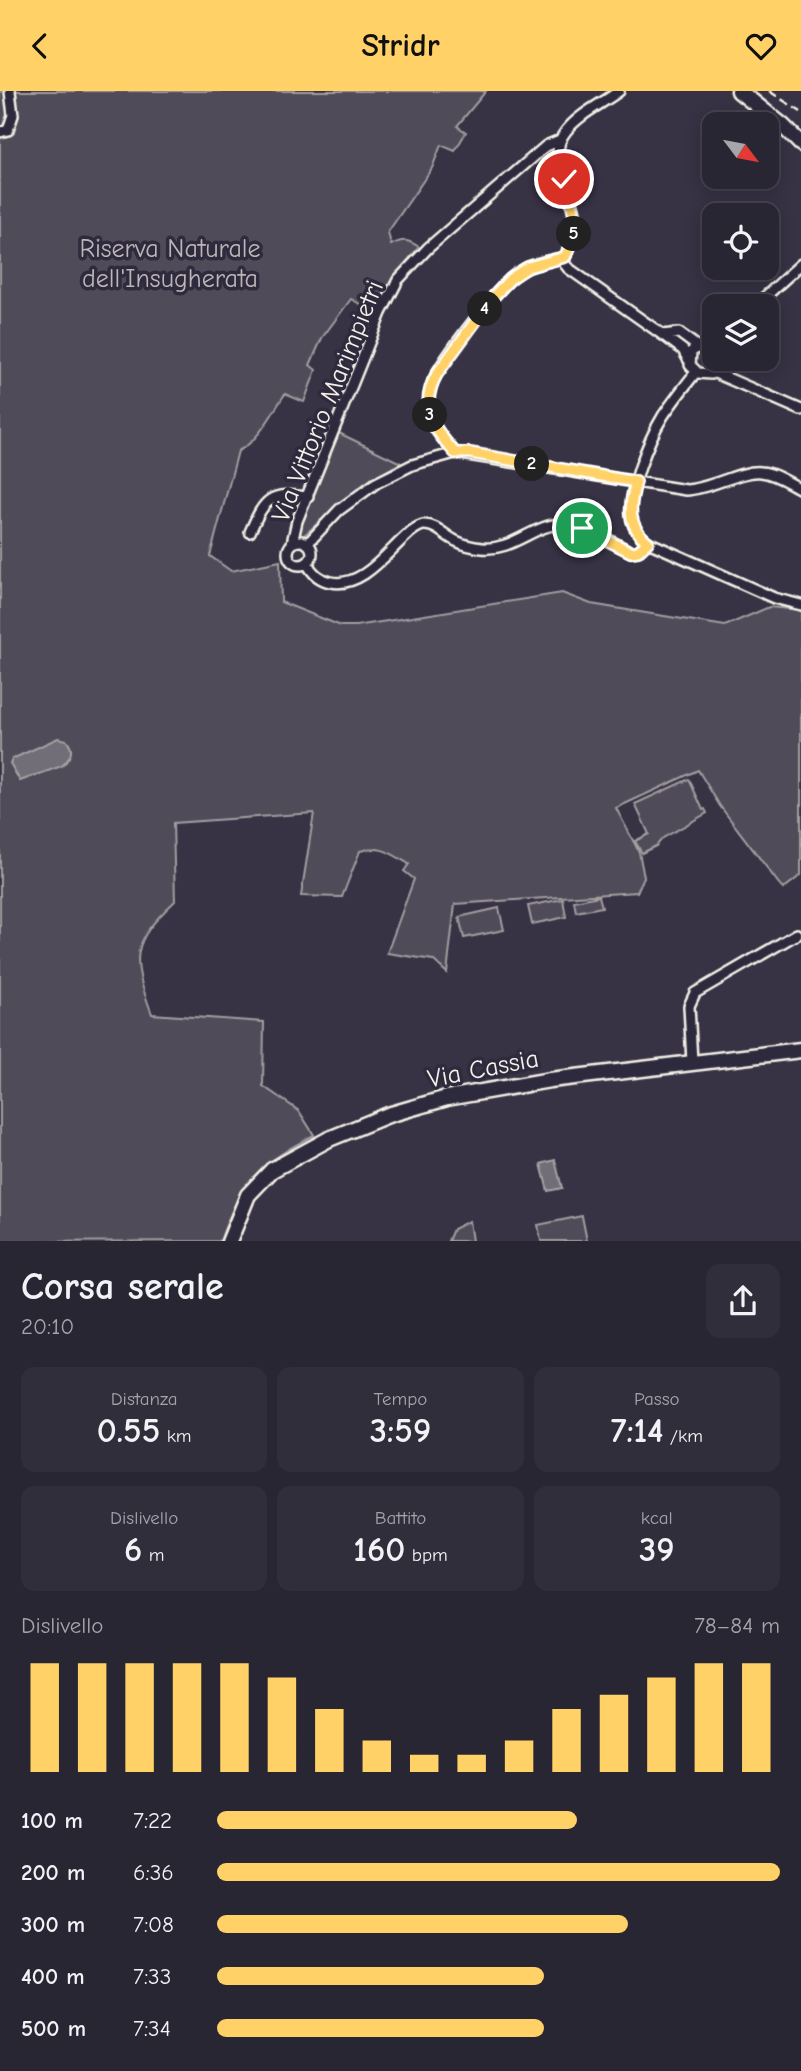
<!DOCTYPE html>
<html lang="it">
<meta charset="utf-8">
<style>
:root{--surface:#292633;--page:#312e3b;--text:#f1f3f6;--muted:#a5a5ac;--line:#45434e;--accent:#ffd166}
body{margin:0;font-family:"Comic Neue",sans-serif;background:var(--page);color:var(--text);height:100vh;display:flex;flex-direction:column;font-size:26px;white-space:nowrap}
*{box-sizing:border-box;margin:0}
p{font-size:23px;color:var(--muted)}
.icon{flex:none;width:38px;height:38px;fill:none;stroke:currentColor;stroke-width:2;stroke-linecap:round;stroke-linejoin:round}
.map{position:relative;height:1150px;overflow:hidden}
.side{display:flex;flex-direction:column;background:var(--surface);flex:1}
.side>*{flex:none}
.needle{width:46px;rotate:122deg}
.controls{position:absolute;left:702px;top:21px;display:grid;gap:14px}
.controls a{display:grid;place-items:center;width:77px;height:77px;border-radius:14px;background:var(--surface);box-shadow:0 4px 18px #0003,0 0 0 2px var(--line);font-size:35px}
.pin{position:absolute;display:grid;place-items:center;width:60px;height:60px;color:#fff;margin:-30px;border:4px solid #fff;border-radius:50%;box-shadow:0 2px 7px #0007}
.km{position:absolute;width:35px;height:35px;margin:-18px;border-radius:50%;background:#222;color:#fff;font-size:19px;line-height:35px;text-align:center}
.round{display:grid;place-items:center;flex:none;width:74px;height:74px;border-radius:14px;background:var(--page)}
.overview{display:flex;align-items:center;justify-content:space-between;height:119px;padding:0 21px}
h1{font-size:38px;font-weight:800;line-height:52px}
.metrics{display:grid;grid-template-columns:repeat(3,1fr);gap:10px;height:119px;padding:7px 21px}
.metrics div{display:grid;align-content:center;border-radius:14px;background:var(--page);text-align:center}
.metrics b{font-size:35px;font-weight:800}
.metrics small{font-size:19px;font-weight:400}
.metrics p{font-size:19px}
.chart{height:196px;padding:14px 21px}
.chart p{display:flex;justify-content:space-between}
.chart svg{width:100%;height:126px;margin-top:7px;stroke:var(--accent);stroke-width:6}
ul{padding:0 21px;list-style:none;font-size:23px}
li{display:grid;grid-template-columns:112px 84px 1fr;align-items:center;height:52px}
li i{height:18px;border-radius:9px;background:var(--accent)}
header{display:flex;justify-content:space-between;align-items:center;height:91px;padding:0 21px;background:var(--accent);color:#111;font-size:32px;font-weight:800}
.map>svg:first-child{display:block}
.green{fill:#504b59;stroke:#a29ea0;stroke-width:2}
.water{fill:#726e77;stroke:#a6a2a4;stroke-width:2}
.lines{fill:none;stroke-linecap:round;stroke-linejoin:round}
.street-casing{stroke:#f4f1e8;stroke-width:14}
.primary-casing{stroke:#f4f1e8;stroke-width:19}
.street{stroke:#2f2a3d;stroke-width:9}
.primary{stroke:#2f2a3d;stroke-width:14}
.rail{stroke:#f4f1e8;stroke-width:2.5;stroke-dasharray:10 5;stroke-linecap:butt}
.route-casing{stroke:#fff;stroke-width:14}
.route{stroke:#ffd166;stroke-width:9}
.labels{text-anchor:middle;stroke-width:7;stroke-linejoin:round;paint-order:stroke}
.park-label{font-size:26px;fill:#bbb7b6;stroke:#2f2a3d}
.street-label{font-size:26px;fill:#f4f1e8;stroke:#2f2a3d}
</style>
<header><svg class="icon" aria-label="back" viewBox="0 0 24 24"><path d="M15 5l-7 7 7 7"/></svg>Stridr<svg class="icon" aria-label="heart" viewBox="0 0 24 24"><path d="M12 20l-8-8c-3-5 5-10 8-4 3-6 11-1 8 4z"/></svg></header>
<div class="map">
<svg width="801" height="1151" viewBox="0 0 801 1151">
<rect width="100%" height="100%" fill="#373244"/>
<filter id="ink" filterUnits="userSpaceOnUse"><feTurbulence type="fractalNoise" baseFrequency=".0143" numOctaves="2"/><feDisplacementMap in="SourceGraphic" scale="14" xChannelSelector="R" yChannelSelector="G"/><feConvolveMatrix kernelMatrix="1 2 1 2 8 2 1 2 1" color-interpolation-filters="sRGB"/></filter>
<g filter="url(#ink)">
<!-- green -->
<path class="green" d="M0 0H486L457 35 466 41 455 60 441 54 432 77 388 141 391 154C403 148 407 148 419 156L402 176 376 222 351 208 322 247 310 274 316 279 304 311 285 303C272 322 259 350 238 360L210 465 231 480 280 470 281 511 341 535H356L562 502 591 513 725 535 769 516 801 519V784L783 798 720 715 698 679 616 717 639 761 644 786 637 801 455 813 447 882 433 869 387 862 414 788 404 780 409 773C390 762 382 754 360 760L342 806 301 805 314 722 173 732 175 810C130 852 131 867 152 923L264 931 263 995 299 1020 314 1044C257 1075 242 1089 220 1150L0 1151Z
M339 342 401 372C364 391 334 418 302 446L299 445 300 438Z
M689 688 703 719 705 718 707 722 663 747 656 755 642 762 635 750 649 743 635 713Z
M599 805 602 816 576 821 574 810Z
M563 808 566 826 532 833 528 815Z
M499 817 504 839 464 847 459 826Z
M582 1125 587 1150H541L538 1134Z
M469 1130 472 1150H448L453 1138Z"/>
<!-- water -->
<path class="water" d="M58 647 66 649C75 659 71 666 62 675L20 690 10 672 12 668Z
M555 1069 562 1097 548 1100 541 1073Z"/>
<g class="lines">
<!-- street casing -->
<g class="street-casing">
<path id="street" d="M0 41 8 39 13 24 10 0
M565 166 564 172 568 177 663 244
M755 215 801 173
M698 256C707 259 715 268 715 277L711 283 698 282 690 274 691 261Z
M688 268 683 259 663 244 679 242 698 256
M696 281C685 295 673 310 663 325 650 346 625 405 632 430 634 439 640 445 648 451L774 507 801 514
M713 281 801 319
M455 362C445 350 432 338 429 322 428 311 429 300 433 290 443 267 499 194 519 181 533 172 550 170 565 166 571 154 576 143 576 129 575 101 544 66 566 40 579 23 602 13 619 0
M250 441C265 407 270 401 308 406
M288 462a12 12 0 1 1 24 0a12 12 0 1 1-24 0Z
M292 452 297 430 381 222 398 189 428 157 546 55 560 49
M308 452 339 419 376 392 412 374 455 362 686 399C711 398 740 379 761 381 775 382 789 392 801 398
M307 472C312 482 319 489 331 491 361 497 385 464 405 446 410 441 416 436 423 434 436 433 445 445 456 450 464 454 473 456 482 457 514 460 533 433 563 433 586 433 611 451 631 461L640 459 648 451
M692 971 689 915 695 902 797 843"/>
</g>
<!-- primary casing -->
<g class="primary-casing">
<path id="primary" d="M739 0 783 35 801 53
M229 1151 248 1104 272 1079 329 1048 388 1024 447 1007 550 989 801 959"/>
</g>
<!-- street -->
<use href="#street" class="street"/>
<!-- primary -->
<use href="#primary" class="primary"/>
<!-- rail -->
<path class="rail" d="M769 0 801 21"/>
</g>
</g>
<g class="lines" filter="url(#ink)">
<!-- route casing -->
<g class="route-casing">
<path id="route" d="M564 88C574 117 581 138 565 166L528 176 510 188 494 205 437 283C418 316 433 337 455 362H470L636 391C629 415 627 435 648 451L638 460 631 461 582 437"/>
</g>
<!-- route -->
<use href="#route" class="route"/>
</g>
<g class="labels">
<!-- park labels -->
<g class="park-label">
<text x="170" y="166">Riserva Naturale<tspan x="170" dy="30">dell'Insugherata</tspan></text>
</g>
<!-- street labels -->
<g class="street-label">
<text transform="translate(327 310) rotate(-68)" y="9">Via Vittorio Marimpietri</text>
<text transform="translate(483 977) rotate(-11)" y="9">Via Cassia</text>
</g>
</g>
</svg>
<div class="controls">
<a><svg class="needle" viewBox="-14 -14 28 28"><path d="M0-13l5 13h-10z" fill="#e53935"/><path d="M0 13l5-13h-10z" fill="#a5a5ac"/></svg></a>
<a><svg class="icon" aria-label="locate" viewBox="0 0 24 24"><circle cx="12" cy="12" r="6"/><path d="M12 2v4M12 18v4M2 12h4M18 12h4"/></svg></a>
<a><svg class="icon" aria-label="layers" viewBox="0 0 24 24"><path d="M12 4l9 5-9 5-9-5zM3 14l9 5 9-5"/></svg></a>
</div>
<div class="pin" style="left:582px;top:437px;background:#1e9e55"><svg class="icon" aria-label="arrive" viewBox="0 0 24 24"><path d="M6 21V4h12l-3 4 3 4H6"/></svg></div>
<div class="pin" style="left:564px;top:88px;background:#d93025"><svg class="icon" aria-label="check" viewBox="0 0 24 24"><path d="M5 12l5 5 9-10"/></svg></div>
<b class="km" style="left:532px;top:373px">2</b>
<b class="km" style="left:430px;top:324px">3</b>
<b class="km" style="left:485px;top:218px">4</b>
<b class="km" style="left:574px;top:143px">5</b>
</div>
<section class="side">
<div class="overview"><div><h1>Corsa serale</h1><p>20:10</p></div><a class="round"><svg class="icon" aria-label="share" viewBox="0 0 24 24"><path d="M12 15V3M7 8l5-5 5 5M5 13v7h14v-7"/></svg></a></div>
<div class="metrics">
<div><p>Distanza</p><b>0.55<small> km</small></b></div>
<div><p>Tempo</p><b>3:59</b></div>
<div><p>Passo</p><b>7:14<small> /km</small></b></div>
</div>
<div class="metrics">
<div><p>Dislivello</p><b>6<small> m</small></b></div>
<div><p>Battito</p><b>160<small> bpm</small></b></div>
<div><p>kcal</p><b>39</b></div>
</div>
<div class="chart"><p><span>Dislivello</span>78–84 m</p>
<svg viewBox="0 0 160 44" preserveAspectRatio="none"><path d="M5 44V6M15 44V6M25 44V6M35 44V6M45 44V6M55 44V11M65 44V22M75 44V33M85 44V38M95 44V38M105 44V33M115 44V22M125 44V17M135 44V11M145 44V6M155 44V6"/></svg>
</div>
<ul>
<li><b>100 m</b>7:22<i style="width:64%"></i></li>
<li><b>200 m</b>6:36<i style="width:100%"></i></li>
<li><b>300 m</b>7:08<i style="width:73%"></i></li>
<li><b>400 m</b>7:33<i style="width:58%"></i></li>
<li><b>500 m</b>7:34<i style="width:58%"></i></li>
</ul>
</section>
